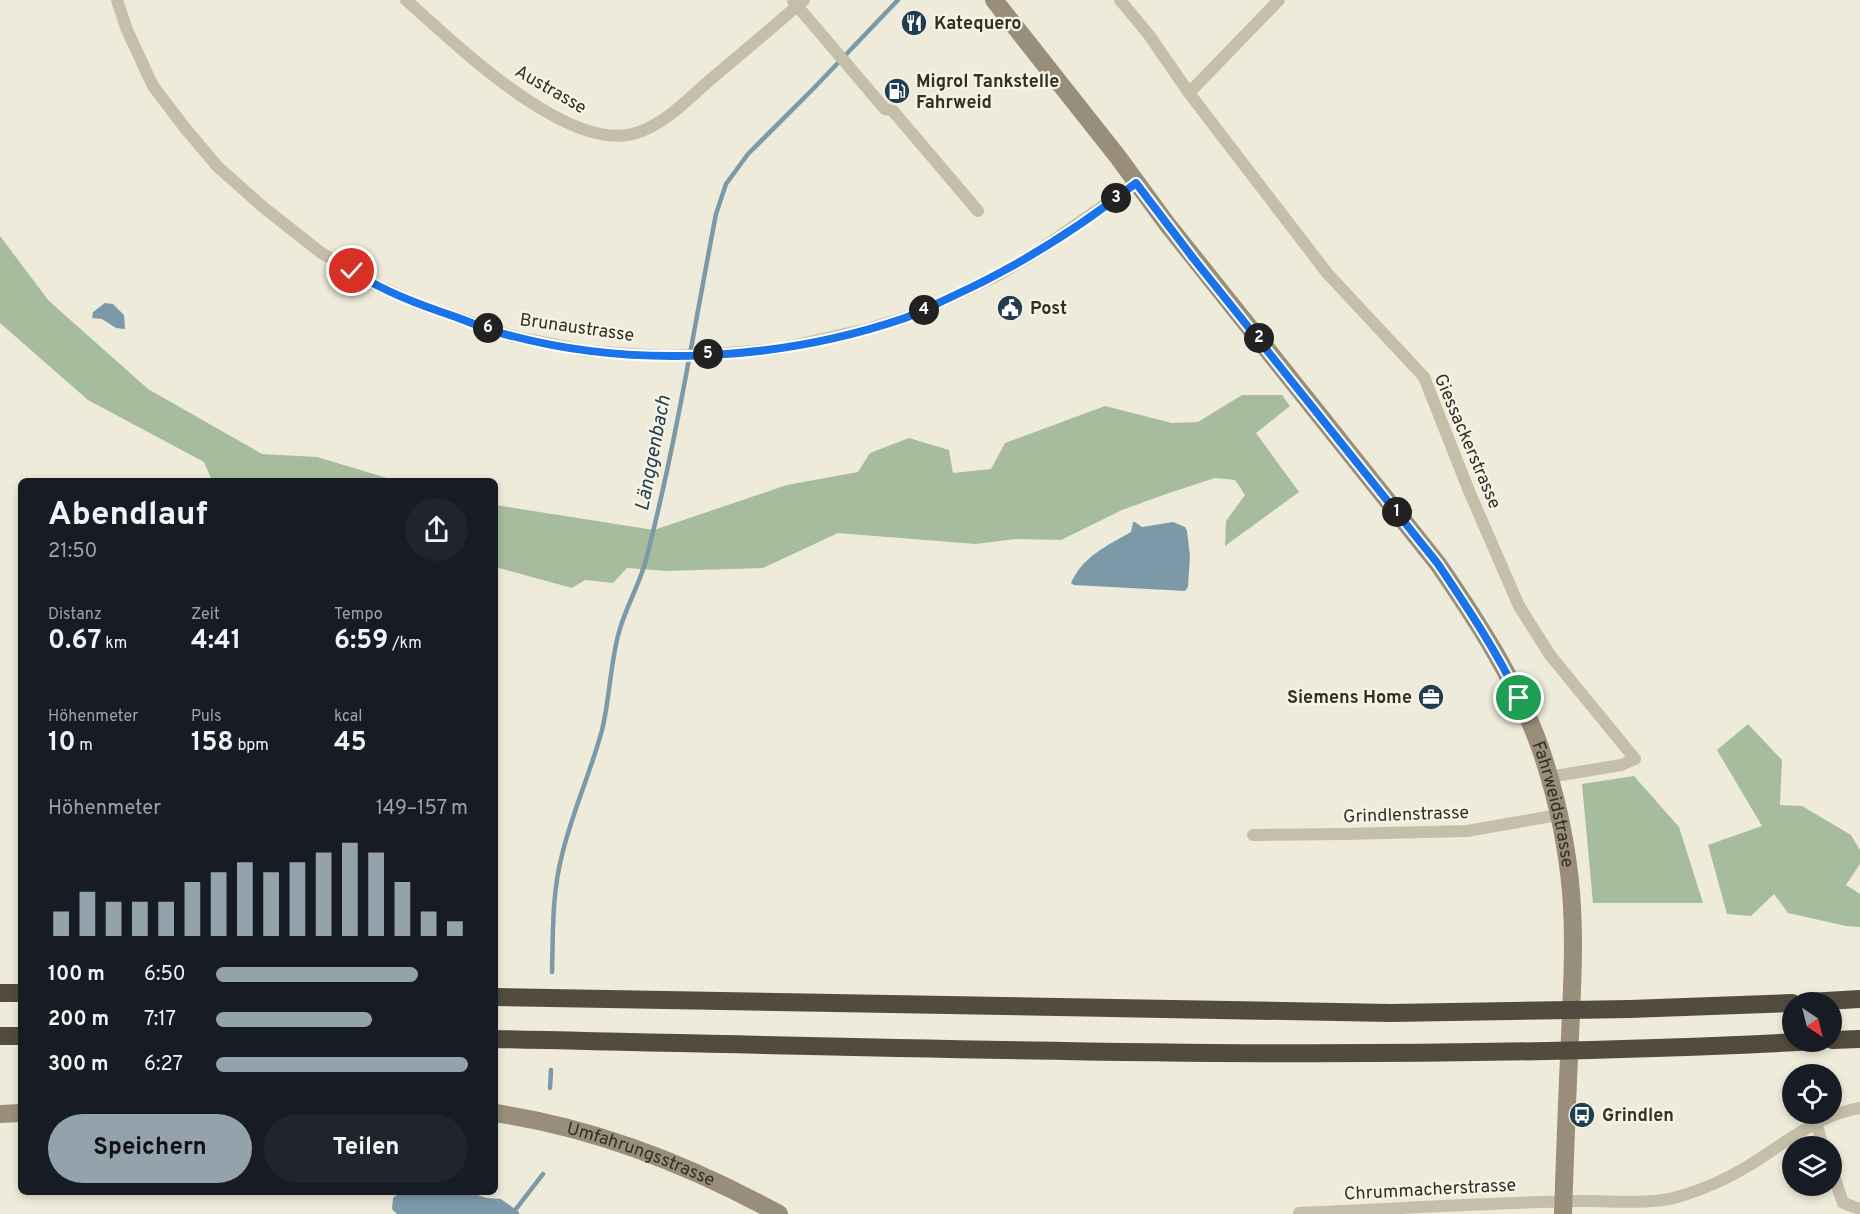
<!DOCTYPE html>
<html lang="de">
<meta charset="utf-8">
<style>
:root{--surface:#171b24;--page:#20242c;--text:#f1f3f6;--muted:#9ea1a6;--accent:#93a2ab}
body{margin:0;font-family:Overpass,sans-serif;background:var(--page);color:var(--text);height:100vh;display:flex;flex-direction:column;font-size:22px;white-space:nowrap}
*{box-sizing:border-box;margin:0}
p{font-size:20px;color:var(--muted)}
.icon{flex:none;width:33px;height:33px;fill:none;stroke:currentColor;stroke-width:2;stroke-linecap:round;stroke-linejoin:round}
.map{position:relative;flex:1;overflow:hidden}
.drawer{position:absolute;left:18px;top:478px;width:480px;height:717px;display:flex;flex-direction:column;background:var(--surface);border-radius:9px;box-shadow:0 3px 9px #0003}
.drawer>*{flex:none}
.needle{width:39px;rotate:145deg}
.tools{position:absolute;left:1782px;top:992px;display:grid;gap:12px}
.tools a{display:grid;place-items:center;width:60px;height:60px;border-radius:50%;background:var(--surface);box-shadow:0 3px 9px #0003;font-size:30px}
.pin{position:absolute;display:grid;place-items:center;width:51px;height:51px;color:#fff;margin:-26px;border:3px solid #fff;border-radius:50%;box-shadow:0 2px 6px #0007}
.km{position:absolute;width:30px;height:30px;margin:-15px;border-radius:50%;background:#222;color:#fff;font-size:16px;line-height:30px;text-align:center}
.round{display:grid;place-items:center;flex:none;width:63px;height:63px;border-radius:32px;background:var(--page)}
.head{display:flex;align-items:center;justify-content:space-between;height:102px;padding:0 30px}
h1{font-size:33px;font-weight:700;line-height:45px}
.stats{display:grid;grid-template-columns:repeat(3,1fr);gap:9px;height:102px;padding:6px 30px}
.stats div{display:grid;align-content:center}
.stats b{font-size:26px;font-weight:700}
.stats small{font-size:16px;font-weight:400}
.stats p{font-size:16px}
.chart{height:168px;padding:12px 30px}
.chart p{display:flex;justify-content:space-between}
.chart svg{width:100%;height:108px;margin-top:6px;stroke:var(--accent);stroke-width:6}
.cta{display:flex;gap:12px;margin-top:auto;padding:12px 30px}
.cta a{flex:1;height:69px;border-radius:36px;background:var(--accent);color:#111;font-size:24px;font-weight:700;line-height:69px;text-align:center}
.cta a+a{background:var(--page);color:var(--text)}
ul{padding:0 30px;list-style:none;font-size:20px}
li{display:grid;grid-template-columns:96px 72px 1fr;align-items:center;height:45px}
li i{height:15px;border-radius:8px;background:var(--accent)}
.map>svg:first-child{display:block}
.green{fill:#a7bc9c}
.water{fill:#7c99a8}
.lines{fill:none;stroke-linecap:round;stroke-linejoin:round}
.stream{stroke:#7c99a8;stroke-width:4.5}
.street{stroke:#c5bea8;stroke-width:12}
.secondary{stroke:#988e79;stroke-width:18}
.highway{stroke:#534b3f;stroke-width:18}
.route-casing{stroke:#fff;stroke-width:12}
.route{stroke:#1a73e8;stroke-width:8}
.labels{text-anchor:middle;stroke-width:4.5;stroke-linejoin:round;paint-order:stroke}
.poi-label{font-size:18px;font-weight:bold;fill:#332e27;stroke:#f7f4e6;text-anchor:start}
.street-label{font-size:18px;fill:#332e27;stroke:#f7f4e6}
.water-label{font-size:20px;font-style:italic;fill:#213e50;stroke:#f7f4e6}
</style>
<div class="map">
<svg width="1860" height="1214" viewBox="0 0 1860 1214">
<rect width="100%" height="100%" fill="#eeebda"/>
<!-- green -->
<path class="green" d="M0 236 49 301 148 389 262 454 317 457 397 481H212L204 462 88 400 0 323Z
M1242 395H1282L1290 406 1256 433 1299 492 1225 546 1226 521 1245 495 1235 480 1215 478 1169 493 1122 510 1061 540 1016 539 975 544 838 533 763 568 667 571 627 568 613 583 585 580 572 588 495 567V505L654 530 787 485 858 472 870 453 909 438 949 450 953 473 991 469 1005 443 1105 406 1172 423 1198 422Z
M1748 724 1782 760 1780 805 1802 806 1851 835 1860 850V864L1846 885 1860 894V927L1846 926 1788 913 1774 894 1751 916 1727 914 1708 845 1762 826 1717 750Z
M1634 776 1679 827 1703 903H1593L1582 784Z"/>
<!-- water -->
<path class="water" d="M105 303 113 304 124 315 125 329 116 328 102 319 92 318 93 312Z
M1133 522H1135L1142 527 1173 522 1185 527 1187 531 1190 556 1188 587 1185 591 1074 585 1071 583C1083 556 1107 546 1131 532Z
M470 1192 486 1198 501 1199 519 1212V1214H397L392 1209 393 1198 399 1193Z"/>
<g class="lines">
<!-- stream -->
<path class="stream" d="M552 972C553 933 552 893 562 855 572 812 591 772 602 730 610 698 610 664 619 632 626 606 641 582 647 556 676 443 694 328 716 214L726 184 748 154 814 88 898 0
M550 1088 551 1070
M516 1209 543 1174"/>
<!-- street -->
<path class="street" d="M117 0 127 30 153 86 185 128 218 167 263 207 320 252 370 282 416 303 511 336 587 351 663 356 704 355 778 349 867 329 907 317 930 307 998 275 1034 254 1136 183
M406 0C454 42 568 155 636 133 665 124 687 100 710 80 741 54 773 27 804 0
M1120 0 1149 35 1189 93 1327 273 1424 377 1469 491 1519 606 1550 655 1635 759 1621 765 1549 777
M793 1 885 109 893 111 978 211
M1189 93 1279 0
M1253 835 1345 834 1467 831 1558 815
M1816 1123 1823 1146
M1832 1170 1843 1203 1860 1209
M1299 1213C1391 1209 1484 1203 1577 1201 1611 1200 1648 1206 1681 1196 1704 1189 1727 1179 1748 1166 1784 1144 1817 1115 1860 1108"/>
<!-- secondary -->
<g class="secondary">
<path id="s1" d="M994 0 1118 157 1167 224 1438 564C1478 622 1517 682 1541 750 1556 795 1567 844 1571 892 1575 940 1572 989 1570 1037 1567 1096 1565 1155 1563 1214"/>
<path id="s2" d="M495 1113C597 1128 690 1165 779 1214"/>
<path d="M0 1114 21 1113"/>
</g>
<!-- highway -->
<path class="highway" d="M0 993H21
M495 997 1391 1013 1630 1009 1792 1003
M1808 1002 1860 999
M0 1036H21
M495 1039C936 1048 1377 1065 1818 1041
M1832 1040 1860 1039"/>
</g>
<g class="lines">
<!-- route casing -->
<g class="route-casing">
<path id="route" d="M352 271C385 292 420 305 456 317 474 324 493 332 512 336 638 369 782 360 905 318 921 312 936 304 951 297 1017 267 1079 228 1136 183L1193 258 1438 564C1467 607 1496 650 1519 698"/>
</g>
<!-- route -->
<use href="#route" class="route"/>
</g>
<!-- icons -->
<defs>
<g id="restaurant-disc" transform="scale(1.35)"><circle r="9.5" fill="#213e50" stroke="#f7f4e6"/><path d="M-5-6h1v4h1v-4h1v4h1v-4h1v5L-1.5 .5V6h-2V.5L-5-1ZM5-6V6H3V1.5H1.5Q1.5-4 5-6Z" fill="#fff"/></g>
<g id="fuel-disc" transform="scale(1.35)"><circle r="9.5" fill="#213e50" stroke="#f7f4e6"/><path d="M-5.5-6h7V0h2V4h1.3V-2.5L3-4.5l.8-.8L6-3V5H2.5V1h-1V6h-7ZM-4.2-4.7v3.2H.2V-4.7Z" fill="#fff"/></g>
<g id="civic-disc" transform="scale(1.35)"><circle r="9.5" fill="#213e50" stroke="#f7f4e6"/><path d="M-.6-6.5H3V-4.5H.6V-3L4-1V1h2V6H-6V1h2V-1L-.6-3ZM-1.2 2.5V6h2.4V2.5Z" fill="#fff"/></g>
<g id="office-disc" transform="scale(1.35)"><circle r="9.5" fill="#213e50" stroke="#f7f4e6"/><path d="M-6-3h4V-5.5h4V-3h4V5H-6ZM-1-4.5V-3h2v-1.5ZM-6 0V1H6V0Z" fill="#fff"/></g>
<g id="bus-disc" transform="scale(1.35)"><circle r="9.5" fill="#213e50" stroke="#f7f4e6"/><path d="M-5-6H5V4H4V6H2V4H-2V6H-4V4H-5ZM-3.5-4V0h7V-4ZM-3.5 1.2v1.5H-2V1.2ZM2 1.2v1.5H3.5V1.2Z" fill="#fff"/></g>
</defs>
<g fill-rule="evenodd">
<use href="#restaurant-disc" x="914" y="23"/>
<use href="#fuel-disc" x="897" y="91"/>
<use href="#civic-disc" x="1010" y="308"/>
<use href="#office-disc" x="1431" y="697"/>
<use href="#bus-disc" x="1582" y="1115"/>
</g>
<g class="labels">
<!-- poi labels -->
<g class="poi-label">
<text x="934" y="29">Katequero</text>
<text x="916" y="87">Migrol Tankstelle<tspan x="916" dy="21">Fahrweid</tspan></text>
<text x="1030" y="314">Post</text>
<text x="1412" y="703" text-anchor="end">Siemens Home</text>
<text x="1602" y="1121">Grindlen</text>
</g>
<!-- street labels -->
<g class="street-label">
<text transform="translate(551 89) rotate(30)" y="6">Austrasse</text>
<text transform="translate(577 327) rotate(8)" y="6">Brunaustrasse</text>
<text transform="translate(1468 441) rotate(67)" y="6">Giessackerstrasse</text>
<text dy="6" stroke="none"><textPath href="#s1" startOffset="987">Fahrweidstrasse</textPath></text>
<text transform="translate(1406 814) rotate(-2)" y="6">Grindlenstrasse</text>
<text dy="6" stroke="none"><textPath href="#s2" startOffset="152">Umfahrungsstrasse</textPath></text>
<text transform="translate(1430 1189) rotate(-3)" y="6">Chrummacherstrasse</text>
</g>
<!-- water labels -->
<g class="water-label">
<text transform="translate(652 453) rotate(-79)" y="7">Länggenbach</text>
</g>
</g>
</svg>
<div class="tools">
<a><svg class="needle" viewBox="-14 -14 28 28"><path d="M0-13l5 13h-10z" fill="#e53935"/><path d="M0 13l5-13h-10z" fill="#9ea1a6"/></svg></a>
<a><svg class="icon" aria-label="locate" viewBox="0 0 24 24"><circle cx="12" cy="12" r="6"/><path d="M12 2v4M12 18v4M2 12h4M18 12h4"/></svg></a>
<a><svg class="icon" aria-label="layers" viewBox="0 0 24 24"><path d="M12 4l9 5-9 5-9-5zM3 14l9 5 9-5"/></svg></a>
</div>
<div class="pin" style="left:1519px;top:698px;background:#1e9e55"><svg class="icon" aria-label="arrive" viewBox="0 0 24 24"><path d="M6 21V4h12l-3 4 3 4H6"/></svg></div>
<div class="pin" style="left:352px;top:271px;background:#d93025"><svg class="icon" aria-label="check" viewBox="0 0 24 24"><path d="M5 12l5 5 9-10"/></svg></div>
<b class="km" style="left:1397px;top:512px">1</b>
<b class="km" style="left:1259px;top:338px">2</b>
<b class="km" style="left:1116px;top:198px">3</b>
<b class="km" style="left:924px;top:310px">4</b>
<b class="km" style="left:708px;top:354px">5</b>
<b class="km" style="left:488px;top:328px">6</b>
<section class="drawer">
<div class="head"><div><h1>Abendlauf</h1><p>21:50</p></div><a class="round"><svg class="icon" aria-label="share" viewBox="0 0 24 24"><path d="M12 15V3M7 8l5-5 5 5M5 13v7h14v-7"/></svg></a></div>
<div class="stats">
<div><p>Distanz</p><b>0.67<small> km</small></b></div>
<div><p>Zeit</p><b>4:41</b></div>
<div><p>Tempo</p><b>6:59<small> /km</small></b></div>
</div>
<div class="stats">
<div><p>Höhenmeter</p><b>10<small> m</small></b></div>
<div><p>Puls</p><b>158<small> bpm</small></b></div>
<div><p>kcal</p><b>45</b></div>
</div>
<div class="chart"><p><span>Höhenmeter</span>149–157 m</p>
<svg viewBox="0 0 160 44" preserveAspectRatio="none"><path d="M5 44V34M15 44V26M25 44V30M35 44V30M45 44V30M55 44V22M65 44V18M75 44V14M85 44V18M95 44V14M105 44V10M115 44V6M125 44V10M135 44V22M145 44V34M155 44V38"/></svg>
</div>
<ul>
<li><b>100 m</b>6:50<i style="width:80%"></i></li>
<li><b>200 m</b>7:17<i style="width:62%"></i></li>
<li><b>300 m</b>6:27<i style="width:100%"></i></li>
</ul>
<div class="cta"><a>Speichern</a><a>Teilen</a></div>
</section>
</div>
